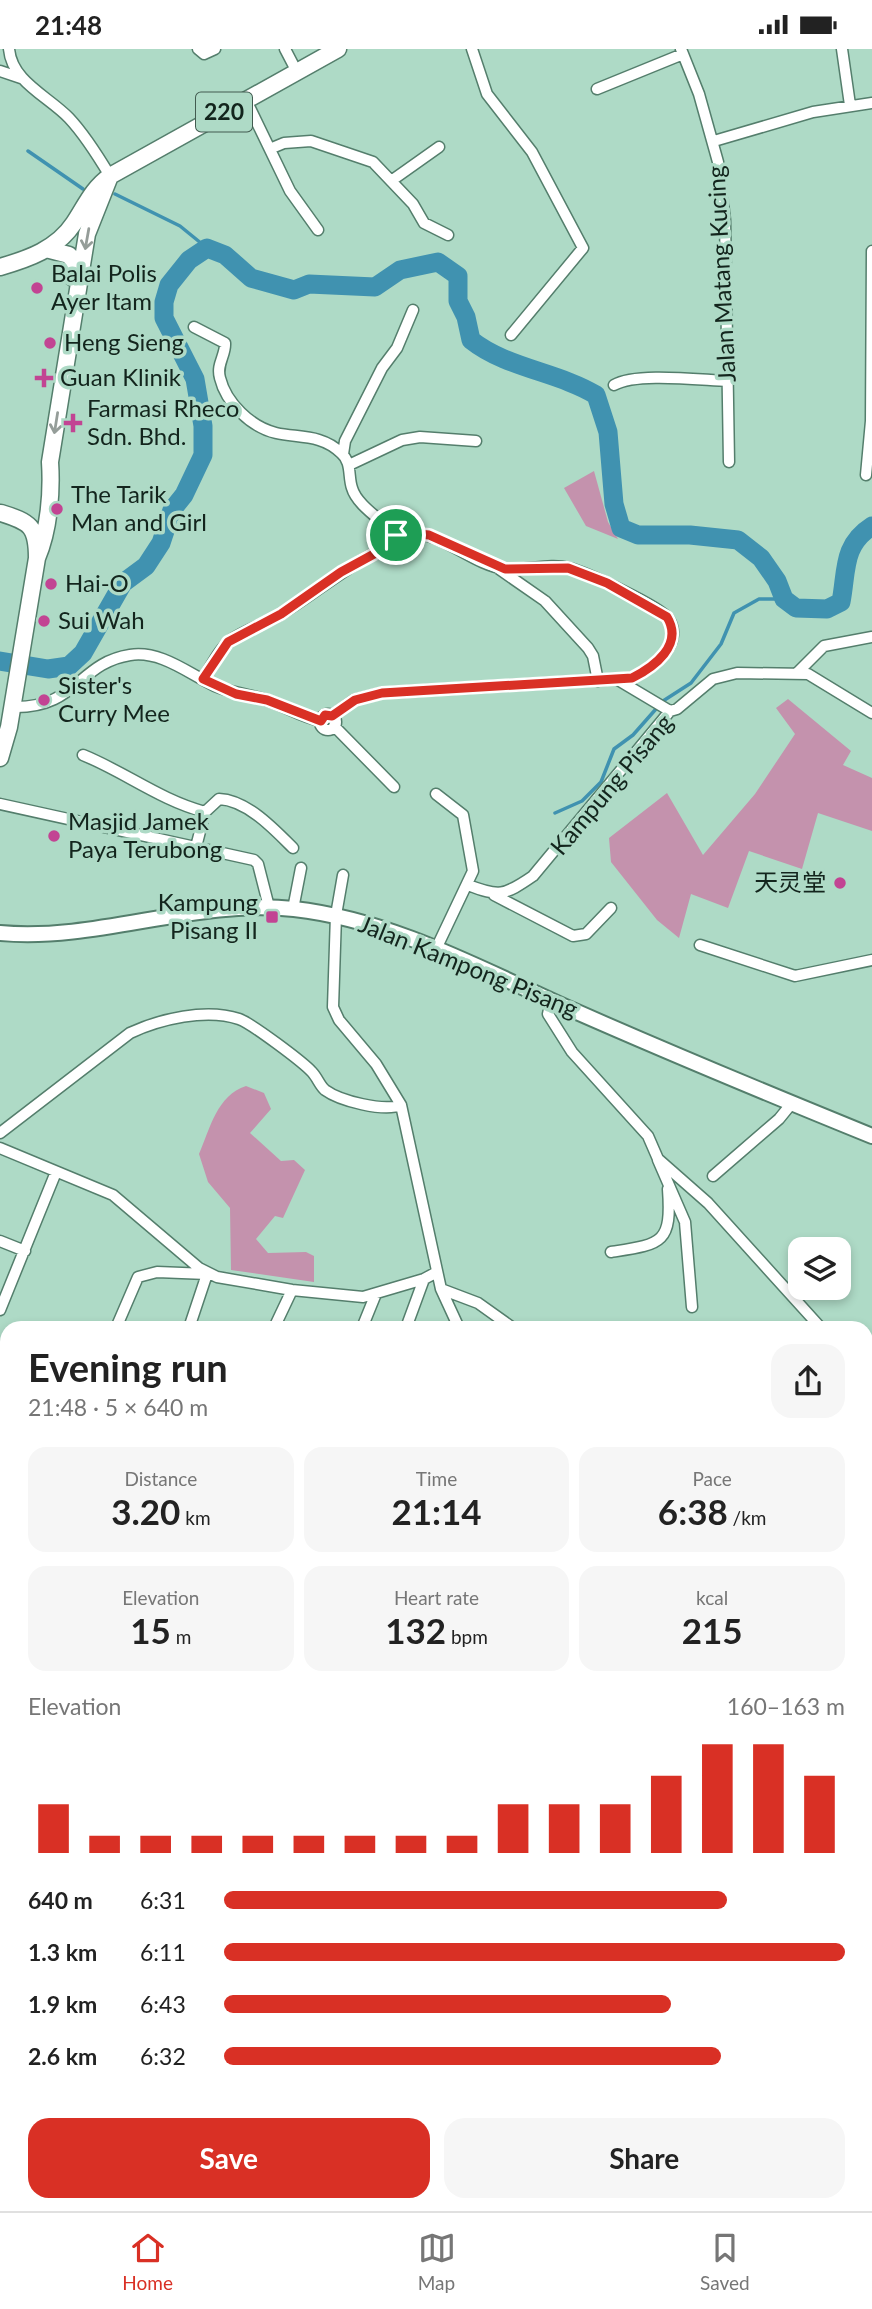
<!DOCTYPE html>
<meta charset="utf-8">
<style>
:root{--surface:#fff;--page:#f6f6f6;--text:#222;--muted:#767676;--line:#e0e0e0;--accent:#d93025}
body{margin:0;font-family:Lato,"Noto Sans SC",sans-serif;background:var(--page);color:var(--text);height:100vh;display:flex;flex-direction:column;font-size:26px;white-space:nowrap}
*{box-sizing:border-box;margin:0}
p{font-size:23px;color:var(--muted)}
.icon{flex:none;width:38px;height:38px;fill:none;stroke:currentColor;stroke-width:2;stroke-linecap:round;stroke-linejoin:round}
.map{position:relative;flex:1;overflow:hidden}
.panel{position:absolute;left:0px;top:1272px;width:873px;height:891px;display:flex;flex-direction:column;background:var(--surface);border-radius:21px 21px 0 0;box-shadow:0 4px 10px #0003}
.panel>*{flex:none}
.controls{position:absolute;left:788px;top:1188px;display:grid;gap:14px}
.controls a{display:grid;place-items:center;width:63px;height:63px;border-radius:14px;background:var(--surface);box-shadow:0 4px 10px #0003;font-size:35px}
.pin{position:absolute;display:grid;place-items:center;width:60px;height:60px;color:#fff;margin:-30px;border:4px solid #fff;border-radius:50%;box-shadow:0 2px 7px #0007}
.round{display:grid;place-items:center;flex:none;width:74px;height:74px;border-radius:21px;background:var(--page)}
.head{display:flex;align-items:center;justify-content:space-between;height:119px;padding:0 28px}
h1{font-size:38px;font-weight:700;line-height:52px}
.metrics{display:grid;grid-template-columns:repeat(3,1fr);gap:10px;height:119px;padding:7px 28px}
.metrics div{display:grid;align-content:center;border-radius:18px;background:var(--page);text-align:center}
.metrics b{font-size:35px;font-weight:700}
.metrics small{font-size:19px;font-weight:400}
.metrics p{font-size:19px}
.chart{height:196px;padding:14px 28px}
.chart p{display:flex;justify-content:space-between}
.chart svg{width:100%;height:126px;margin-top:7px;stroke:var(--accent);stroke-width:6}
.action{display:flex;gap:14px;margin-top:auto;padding:14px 28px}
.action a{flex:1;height:80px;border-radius:21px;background:var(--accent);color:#fff;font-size:28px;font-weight:700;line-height:80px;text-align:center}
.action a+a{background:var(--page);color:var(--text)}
ul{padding:0 28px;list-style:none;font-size:23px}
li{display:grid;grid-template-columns:112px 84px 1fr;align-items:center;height:52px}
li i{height:18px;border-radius:9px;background:var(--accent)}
.status{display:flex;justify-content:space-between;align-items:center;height:49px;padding:0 35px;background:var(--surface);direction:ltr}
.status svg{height:19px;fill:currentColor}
.dock{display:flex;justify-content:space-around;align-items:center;height:98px;border-top:2px solid var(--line);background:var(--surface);font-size:19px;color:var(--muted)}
.dock a{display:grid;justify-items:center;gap:4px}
.dock .current{color:var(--accent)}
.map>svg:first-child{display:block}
.green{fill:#c492ad}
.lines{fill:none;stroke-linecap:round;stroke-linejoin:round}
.stream{stroke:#4092b0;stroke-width:3.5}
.river{stroke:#4092b0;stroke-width:19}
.street-casing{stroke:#547e6c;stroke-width:13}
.secondary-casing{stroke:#547e6c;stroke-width:18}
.primary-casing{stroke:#547e6c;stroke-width:19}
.street{stroke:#fff;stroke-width:10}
.secondary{stroke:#fff;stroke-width:14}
.primary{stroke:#fff;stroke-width:16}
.oneway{stroke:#959d99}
.route-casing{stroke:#fff;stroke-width:14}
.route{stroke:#d93025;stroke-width:9}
.poi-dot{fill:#c24493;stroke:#aedac6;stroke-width:2.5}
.labels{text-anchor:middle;stroke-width:7;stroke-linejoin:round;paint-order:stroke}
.shield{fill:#aedac6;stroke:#425b50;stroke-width:2}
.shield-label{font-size:23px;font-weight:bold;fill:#13251d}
.poi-label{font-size:24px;fill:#13251d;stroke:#aedac6;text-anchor:start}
.street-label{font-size:24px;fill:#13251d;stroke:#aedac6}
</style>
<div class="status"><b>21:48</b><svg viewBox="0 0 49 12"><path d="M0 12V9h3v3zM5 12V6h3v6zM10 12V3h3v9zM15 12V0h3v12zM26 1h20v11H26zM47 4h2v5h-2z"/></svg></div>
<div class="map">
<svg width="872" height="2162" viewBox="0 0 872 2162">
<rect width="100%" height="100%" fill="#aedac6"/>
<!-- green -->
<path class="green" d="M594 422 608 473 618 490 586 477 564 439Z
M788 650 851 702 843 716 872 729V782L818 764 802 820 749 802 728 859 691 845 679 889 657 871 611 813 609 789 667 744 703 806 755 745 795 685 776 659Z
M246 1037 264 1044 271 1060 250 1084 281 1112 294 1111 305 1121 283 1169 275 1167 256 1190 268 1204 306 1203 314 1207V1233L231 1221 230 1159 208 1133 199 1105C210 1080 217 1046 246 1037Z"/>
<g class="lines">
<!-- stream -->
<path class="stream" d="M28 102 83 140
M115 145 180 177 207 199
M555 764 582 752 601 733 614 700 633 686 663 652 691 634 721 595 734 564 759 550H784"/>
<!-- river -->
<path class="river" d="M0 612 48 620 69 617 83 604 123 534 146 517 161 494 172 461 184 446 203 406V377L195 330 164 269V253L169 236 189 211 207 199 225 206 251 229 294 241 309 235 375 238 400 221 438 213 458 227V252L466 268 471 291C506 319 558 323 596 346L608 383 614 455 621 479 638 486H690L738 491 761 509 777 532 784 550 796 559 827 560 841 553C847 522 842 496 872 477
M866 1690H872
M0 1872 7 1853"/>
<!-- street casing -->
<g class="street-casing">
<path id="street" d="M9 0C12 33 48 47 69 69 85 86 98 107 110 127
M198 0 204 5 215 0
M285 0 297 23
M472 0 487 45 532 103 583 199 511 286
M681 0 699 45 718 113 725 171 729 413
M842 0 850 56
M0 22 21 29
M597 40 683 5
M246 51 290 142 318 181
M714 92 813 63 872 54
M272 99 284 94 311 92 373 113 413 155 424 174 448 186
M391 132 439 98
M194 278 225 294C226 306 216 315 220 329 226 354 251 378 276 384 298 389 322 385 341 404 352 413 348 428 352 439 357 457 384 472 396 486
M614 336C636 323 700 331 727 332
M343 405 345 392 382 319 397 299 413 261
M349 416 402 391 420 388 476 392
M866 426 871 372 872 202
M499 520 545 552 588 599 593 607 598 632
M798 623 824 597 872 588
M203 630C211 618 219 600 231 591 244 581 263 576 278 567 310 548 338 524 371 506 384 500 391 485 406 484 443 482 470 515 505 520 526 522 549 514 569 519 586 523 659 557 668 569 686 595 651 620 632 629L382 644 354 651 332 667
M618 631 670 662
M12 658C77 660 78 614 130 606 161 601 189 625 215 637 231 644 249 645 266 651 285 657 301 668 321 672
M320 673a8 8 0 1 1 16 0a8 8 0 1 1-16 0Z
M334 677 394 738
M83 706C125 723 160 751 205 763L219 750C247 751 274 780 293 799
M0 755 254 811 258 815 269 858
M196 798 205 763
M343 826 336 866 333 958 339 971 376 1015 401 1056 441 1240 459 1279
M468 836C499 848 504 847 533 827L670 662 677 660 713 630 737 624 808 625 872 664
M494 846 573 887 586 885 611 859
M293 860 301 819
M700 896 795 927 872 911
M436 900 473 822 463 766 436 745
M551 951 548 965 572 1003 648 1087 658 1110 708 1154 821 1279
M0 1084 130 984C160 970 206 959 239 970 251 974 303 1013 312 1023 317 1028 320 1037 325 1041 340 1052 384 1063 401 1056
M0 1099 113 1146 199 1219 217 1228 292 1241 363 1248 424 1230 437 1223
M658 1111 685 1173 692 1258
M713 1127 779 1070 792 1054
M0 1192 25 1202
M611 1203C662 1195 672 1195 668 1140
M441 1240 478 1254 513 1279
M0 1261 56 1123
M116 1279 138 1228 157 1223 207 1225 189 1279
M274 1279 292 1241
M362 1279 375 1247
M406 1279 424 1230
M866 1318 872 1323
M0 1460 7 1455
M0 1583 7 1578
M0 1672H7
M0 1768 7 1771
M0 2116 7 2119
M33 2162 35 2156
M256 2162 258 2156
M375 2162 378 2156
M434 2162 436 2156
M545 2162 547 2156"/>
</g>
<!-- secondary casing -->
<g class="secondary-casing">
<path id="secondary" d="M0 884C99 893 195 849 294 860 392 871 481 920 570 960 670 1004 771 1046 872 1087
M866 1956 872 1951
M685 2156 697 2162
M403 2162 405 2156"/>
</g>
<!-- primary casing -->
<g class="primary-casing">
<path id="primary" d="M46 200 69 206 74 213 73 229
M0 218C28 210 57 200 74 174 86 156 92 140 110 127L338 0
M37 509C49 481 52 443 50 413L87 185 110 127
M0 709 9 678 37 509C37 477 30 473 1 464"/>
</g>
<!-- street -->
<use href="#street" class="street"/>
<!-- secondary -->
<use href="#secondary" class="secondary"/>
<!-- primary -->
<use href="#primary" class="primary"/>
</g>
<!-- one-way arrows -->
<defs><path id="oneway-shaft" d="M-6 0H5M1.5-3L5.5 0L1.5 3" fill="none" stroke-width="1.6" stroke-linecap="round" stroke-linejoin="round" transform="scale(1.75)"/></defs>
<g class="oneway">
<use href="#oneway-shaft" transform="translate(87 190) rotate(100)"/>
<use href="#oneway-shaft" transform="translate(56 374) rotate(99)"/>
</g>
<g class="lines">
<!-- route casing -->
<g class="route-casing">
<path id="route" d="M408 484 429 486 505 520 568 519 607 534 667 568C684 596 654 618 632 629L382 644 355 651 332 667 325 666 321 672 267 651 236 645 203 630 228 593 281 565 341 523 374 505 396 486Z"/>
</g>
<!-- route -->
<use href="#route" class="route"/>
</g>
<!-- markers -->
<g class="poi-dot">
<circle cx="37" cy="239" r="7"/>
<circle cx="50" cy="294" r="7"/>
<path d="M40.5 318.5h7v7h7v7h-7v7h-7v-7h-7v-7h7z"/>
<path d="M69.5 363.5h7v7h7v7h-7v7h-7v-7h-7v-7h7z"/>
<circle cx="57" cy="460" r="7"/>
<circle cx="51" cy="535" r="7"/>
<circle cx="44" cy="572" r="7"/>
<circle cx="44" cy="651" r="7"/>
<circle cx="54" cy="787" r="7"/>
<circle cx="840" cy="834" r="7"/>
<rect x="265" y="861" width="14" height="14" rx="3.5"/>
</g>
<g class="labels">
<!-- shield labels -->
<rect class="shield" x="196" y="43.5" width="56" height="39" rx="5"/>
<g class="shield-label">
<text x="224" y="71">220</text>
</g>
<!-- poi labels -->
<g class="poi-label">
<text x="51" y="233">Balai Polis<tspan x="51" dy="28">Ayer Itam</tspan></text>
<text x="64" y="302">Heng Sieng</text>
<text x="60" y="337">Guan Klinik</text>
<text x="87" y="368">Farmasi Rheco<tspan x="87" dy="28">Sdn. Bhd.</tspan></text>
<text x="71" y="454">The Tarik<tspan x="71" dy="28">Man and Girl</tspan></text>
<text x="65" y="543">Hai-O</text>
<text x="58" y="580">Sui Wah</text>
<text x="58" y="645">Sister's<tspan x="58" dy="28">Curry Mee</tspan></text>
<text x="68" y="781">Masjid Jamek<tspan x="68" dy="28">Paya Terubong</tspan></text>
<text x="826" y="842" text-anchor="end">天灵堂</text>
<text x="258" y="862" text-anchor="end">Kampung<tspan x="258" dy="28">Pisang II</tspan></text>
</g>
<!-- street labels -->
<g class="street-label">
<text transform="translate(722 225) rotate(-93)" y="8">Jalan Matang Kucing</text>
<text transform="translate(612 736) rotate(-50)" y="8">Kampung Pisang</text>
<text transform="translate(468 918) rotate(22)" y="8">Jalan Kampong Pisang</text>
</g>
</g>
</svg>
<div class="controls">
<a><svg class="icon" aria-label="layers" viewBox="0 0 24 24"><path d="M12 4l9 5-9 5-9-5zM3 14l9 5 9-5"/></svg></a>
</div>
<div class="pin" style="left:396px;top:486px;background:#1e9e55"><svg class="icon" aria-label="arrive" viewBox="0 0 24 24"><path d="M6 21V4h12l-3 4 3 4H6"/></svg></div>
<section class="panel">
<div class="head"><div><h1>Evening run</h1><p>21:48 · 5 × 640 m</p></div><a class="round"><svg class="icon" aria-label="share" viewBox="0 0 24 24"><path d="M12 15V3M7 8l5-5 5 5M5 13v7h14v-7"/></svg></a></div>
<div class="metrics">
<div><p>Distance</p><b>3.20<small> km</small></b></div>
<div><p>Time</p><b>21:14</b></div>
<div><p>Pace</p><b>6:38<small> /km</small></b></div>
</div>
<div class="metrics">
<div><p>Elevation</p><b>15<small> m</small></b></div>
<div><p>Heart rate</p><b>132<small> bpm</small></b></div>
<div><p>kcal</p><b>215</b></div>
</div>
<div class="chart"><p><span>Elevation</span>160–163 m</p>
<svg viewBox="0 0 160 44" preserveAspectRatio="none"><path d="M5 44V27M15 44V38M25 44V38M35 44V38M45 44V38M55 44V38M65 44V38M75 44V38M85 44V38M95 44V27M105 44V27M115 44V27M125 44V17M135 44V6M145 44V6M155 44V17"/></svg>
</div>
<ul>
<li><b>640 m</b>6:31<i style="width:81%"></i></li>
<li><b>1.3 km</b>6:11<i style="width:100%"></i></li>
<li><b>1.9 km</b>6:43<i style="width:72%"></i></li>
<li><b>2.6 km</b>6:32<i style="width:80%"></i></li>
</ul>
<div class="action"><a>Save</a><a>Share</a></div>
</section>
</div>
<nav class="dock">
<a class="current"><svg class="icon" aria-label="home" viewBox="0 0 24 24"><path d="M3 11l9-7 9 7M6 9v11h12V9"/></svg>Home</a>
<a><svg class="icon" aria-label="map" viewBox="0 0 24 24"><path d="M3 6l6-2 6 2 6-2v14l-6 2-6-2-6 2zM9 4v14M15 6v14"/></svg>Map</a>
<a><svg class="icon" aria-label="saved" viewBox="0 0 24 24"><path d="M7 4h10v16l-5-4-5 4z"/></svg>Saved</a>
</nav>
